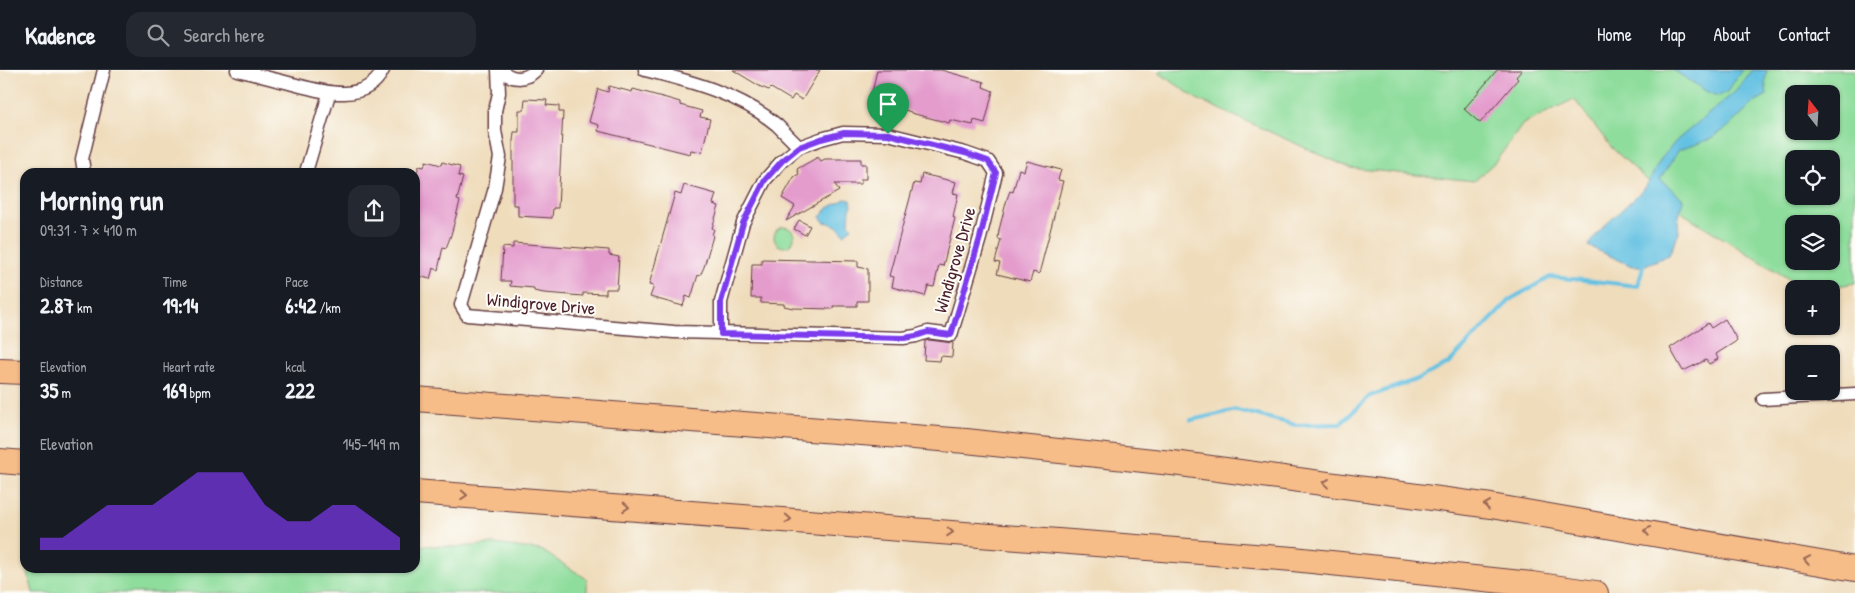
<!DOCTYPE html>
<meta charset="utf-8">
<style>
:root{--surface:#171b24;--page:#242831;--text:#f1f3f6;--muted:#9ea1a6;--line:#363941;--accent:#7c3aed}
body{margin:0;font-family:"Patrick Hand",sans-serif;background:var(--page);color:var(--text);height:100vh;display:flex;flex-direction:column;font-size:19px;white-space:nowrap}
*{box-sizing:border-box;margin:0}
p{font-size:16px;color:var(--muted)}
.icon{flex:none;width:28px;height:28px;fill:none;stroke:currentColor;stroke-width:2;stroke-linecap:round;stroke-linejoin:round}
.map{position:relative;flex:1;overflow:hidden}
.sheet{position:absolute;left:20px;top:98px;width:400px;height:405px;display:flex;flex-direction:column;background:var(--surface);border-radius:15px;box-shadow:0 1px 4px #0004}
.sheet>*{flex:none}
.needle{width:32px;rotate:343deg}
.buttons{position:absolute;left:1785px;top:15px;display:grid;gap:10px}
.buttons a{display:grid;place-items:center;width:55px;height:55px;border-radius:10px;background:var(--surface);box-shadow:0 1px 4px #0004;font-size:25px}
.pin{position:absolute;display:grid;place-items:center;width:42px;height:42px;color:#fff;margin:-51px -21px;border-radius:50% 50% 50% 0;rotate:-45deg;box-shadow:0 0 5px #0007}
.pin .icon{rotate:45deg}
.round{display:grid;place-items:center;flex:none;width:52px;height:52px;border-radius:15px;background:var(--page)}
.head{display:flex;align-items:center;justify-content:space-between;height:85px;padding:0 20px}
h1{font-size:28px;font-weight:800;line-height:38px}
.stats{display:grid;grid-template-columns:repeat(3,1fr);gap:8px;height:85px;padding:5px 20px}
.stats div{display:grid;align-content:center}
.stats b{font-size:21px;font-weight:800}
.stats small{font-size:14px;font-weight:400}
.stats p{font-size:14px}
.chart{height:140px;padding:10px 20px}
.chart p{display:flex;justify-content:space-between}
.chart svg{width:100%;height:90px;margin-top:5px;fill:var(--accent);opacity:.7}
header{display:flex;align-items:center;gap:30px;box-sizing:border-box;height:70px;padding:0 25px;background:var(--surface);border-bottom:1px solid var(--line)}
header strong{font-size:24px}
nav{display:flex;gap:28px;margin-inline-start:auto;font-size:18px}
.search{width:350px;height:45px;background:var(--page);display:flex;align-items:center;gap:12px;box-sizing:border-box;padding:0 18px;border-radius:15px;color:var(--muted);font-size:19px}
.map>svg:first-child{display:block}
.green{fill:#8edd9c;stroke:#6c7e64;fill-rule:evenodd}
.water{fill:#64c1e2;stroke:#577086}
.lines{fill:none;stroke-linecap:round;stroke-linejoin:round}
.stream{stroke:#64c1e2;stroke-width:4}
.building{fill:#e49ccd}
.minor-casing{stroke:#633b41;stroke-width:15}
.motorway-casing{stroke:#633b41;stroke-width:26}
.minor{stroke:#fff;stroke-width:12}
.motorway{stroke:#f7bd88;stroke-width:24}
.oneway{stroke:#986655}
.route-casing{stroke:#fff;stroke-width:10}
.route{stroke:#7c3aed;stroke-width:6}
.labels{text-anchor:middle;stroke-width:4;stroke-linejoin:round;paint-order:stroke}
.street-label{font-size:18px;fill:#4a1f2b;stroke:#fdfcf7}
</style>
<header>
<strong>Kadence</strong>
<div class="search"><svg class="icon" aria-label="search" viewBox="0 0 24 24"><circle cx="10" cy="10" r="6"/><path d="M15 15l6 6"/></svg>Search here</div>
<nav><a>Home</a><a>Map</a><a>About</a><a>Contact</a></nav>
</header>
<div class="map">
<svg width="1855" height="523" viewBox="0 0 1855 523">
<rect width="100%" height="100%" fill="#fdfcf7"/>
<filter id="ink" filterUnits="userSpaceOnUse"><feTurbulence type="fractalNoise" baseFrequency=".02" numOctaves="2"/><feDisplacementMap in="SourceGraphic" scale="10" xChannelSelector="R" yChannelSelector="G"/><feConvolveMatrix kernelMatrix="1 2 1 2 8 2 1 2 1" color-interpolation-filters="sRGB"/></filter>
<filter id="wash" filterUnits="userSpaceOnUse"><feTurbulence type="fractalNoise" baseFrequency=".0096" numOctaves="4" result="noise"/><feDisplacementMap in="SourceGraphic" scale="20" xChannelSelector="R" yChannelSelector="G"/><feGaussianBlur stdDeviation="1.12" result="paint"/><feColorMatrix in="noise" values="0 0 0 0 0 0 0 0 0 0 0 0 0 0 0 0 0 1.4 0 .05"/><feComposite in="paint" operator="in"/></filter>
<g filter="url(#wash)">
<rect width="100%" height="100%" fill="#efdcbb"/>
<!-- green -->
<path class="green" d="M1162 0H1855V213L1820 219H1805L1684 144 1612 78 1574 29 1523 54 1496 91 1474 111 1350 98 1197 29 1158 2ZM1794 24H1831V61H1794ZM1794 89H1831V126H1794ZM1794 154H1831V191H1794Z
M774 167a10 10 0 1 1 20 0a10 10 0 1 1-20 0Z
M494 474 541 480 587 509V523H33L27 498H415V475L458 477Z"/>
<!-- water -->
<path class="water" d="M1673 0H1742L1727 22 1719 26 1709 23Z
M1753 0H1767L1765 11 1767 25 1754 32 1728 57 1711 69 1679 80 1660 109 1683 129 1678 151 1679 163 1669 185 1643 196H1632L1588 176 1600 160 1645 118 1661 89 1677 70 1736 21Z
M845 129 851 130 852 136 850 139 849 153 852 158 844 164C839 156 832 153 824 152L820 147 828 138Z"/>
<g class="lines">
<!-- stream -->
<path class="stream" d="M1191 350 1237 340 1296 355 1340 354 1370 326 1415 310 1448 294 1511 229 1550 207 1584 210 1638 216 1643 196"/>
</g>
<g id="blocks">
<!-- building -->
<path class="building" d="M733 0H820L802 30 794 25 791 30 771 18 769 20 761 17Z
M877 0H941L984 12 983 17 993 21 985 53 974 50 973 55 950 50 949 53 911 43V42L902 39 903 36 881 31 882 25 872 23Z
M1497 0H1522L1516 7 1518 9 1480 53 1464 39Z
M609 16 632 22 633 19 670 29 680 32V35L702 41 700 47 710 49 702 82 691 80 690 84 598 61 599 55 589 52 598 19 608 22Z
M525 29 547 30 546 35 559 36V42H563L558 138H553L552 148 518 146V135H513V71L514 62H519V40H524Z
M818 87 821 91 825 89H861V94H866V109H861V114H835L839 121 786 151 795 136 782 128 794 107 799 104 797 99Z
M426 91 441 95 442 92 460 97 458 106 463 107 457 130 460 131 451 165 446 178 443 177 438 200 433 198 430 209 415 205V108L419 96 424 97Z
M1027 91 1061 100 1058 110 1063 111 1039 204 1033 202 1030 212 997 204 1000 193 995 192 1001 170 998 169 999 160 1007 129 1010 121 1013 122 1019 99 1024 101Z
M922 104 956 112 953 123 958 124 953 147 955 148 943 196 939 195 934 217 928 216 925 226 892 217 894 207 889 206 914 113 920 114Z
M684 115 716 124 713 134 719 136 712 158 714 159 712 165 713 166 704 197 700 206 698 205 691 228 686 226 683 236 650 227 654 216 649 215 675 123 681 125Z
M799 150 810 156 805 165 794 159Z
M513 173 609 180V185L619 187 617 219H606V224L583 223V226L544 223 534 221V218L510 216 511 211H501L503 177 513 178Z
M762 189 858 191V197L868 199V231H857V236H833V239L793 238 784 236V234L761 233V228H751L752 194H762Z
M1725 249 1737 270 1735 272 1716 284 1718 289 1709 294 1706 290 1683 301 1670 278 1708 253 1711 258Z
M929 270 953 273 952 287 941 286 940 291 924 290 925 271Z"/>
</g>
</g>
<g filter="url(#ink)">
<use href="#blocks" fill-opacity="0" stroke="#633b41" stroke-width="1"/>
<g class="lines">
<!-- minor casing -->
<g class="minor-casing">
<path id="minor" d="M237 0C254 4 272 9 289 13 320 21 365 36 383 0
M498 0 499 23 495 41V61L500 87 495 118 461 235 467 245 674 262 721 263
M501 0C511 10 525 11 536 0
M645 0C690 11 740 24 777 55 784 62 792 70 799 77
M843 63 888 64 965 83 988 91 996 103 980 168 951 265 928 262 916 266 903 268 721 263V232L743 153 765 110 782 91 799 77 821 69Z
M84 102 82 89 104 0
M306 102 329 24
M1763 329 1855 324"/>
</g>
<!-- motorway casing -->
<g class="motorway-casing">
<path id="motorway" d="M0 301 25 302
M415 329 966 371 1181 394 1491 436 1855 499
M0 391 25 393
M415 422 1293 489 1532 514 1596 523"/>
</g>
<!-- minor -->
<use href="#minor" class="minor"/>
<!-- motorway -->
<use href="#motorway" class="motorway"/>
</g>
<!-- one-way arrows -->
<defs><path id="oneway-chevron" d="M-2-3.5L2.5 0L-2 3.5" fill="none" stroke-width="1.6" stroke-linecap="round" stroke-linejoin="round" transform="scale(1.25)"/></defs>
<g class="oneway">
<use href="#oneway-chevron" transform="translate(1326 413) rotate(-173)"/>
<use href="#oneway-chevron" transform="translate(464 425) rotate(4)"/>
<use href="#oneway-chevron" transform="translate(1487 435) rotate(-172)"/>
<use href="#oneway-chevron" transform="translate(626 437) rotate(4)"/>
<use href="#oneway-chevron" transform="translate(788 449) rotate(4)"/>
<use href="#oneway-chevron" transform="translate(1647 461) rotate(-170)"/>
<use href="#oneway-chevron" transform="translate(950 462) rotate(4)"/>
<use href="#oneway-chevron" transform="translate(1807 490) rotate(-169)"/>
</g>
</g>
<g class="lines" filter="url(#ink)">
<!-- route casing -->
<g class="route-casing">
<path id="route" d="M844 63 888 64 965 83 988 91 996 103 980 168 951 265 928 262 916 266 904 268 721 264V232L743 153 765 110 782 91 799 77 821 69Z"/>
</g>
<!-- route -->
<use href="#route" class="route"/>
</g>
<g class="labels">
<!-- street labels -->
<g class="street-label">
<text transform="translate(955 190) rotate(-74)" y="6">Windigrove Drive</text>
<text transform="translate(541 234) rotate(5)" y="6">Windigrove Drive</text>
</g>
</g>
</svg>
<div class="buttons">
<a><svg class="needle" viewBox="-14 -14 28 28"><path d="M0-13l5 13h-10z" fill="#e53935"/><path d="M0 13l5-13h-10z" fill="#9ea1a6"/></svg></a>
<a><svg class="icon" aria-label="locate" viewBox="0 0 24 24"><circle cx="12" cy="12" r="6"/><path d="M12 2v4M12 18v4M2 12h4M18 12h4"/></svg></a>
<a><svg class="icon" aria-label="layers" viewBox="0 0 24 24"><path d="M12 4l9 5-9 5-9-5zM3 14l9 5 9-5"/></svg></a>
<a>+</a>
<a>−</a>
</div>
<div class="pin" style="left:888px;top:64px;background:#1e9e55"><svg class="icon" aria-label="arrive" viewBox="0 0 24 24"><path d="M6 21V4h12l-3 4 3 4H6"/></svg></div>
<section class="sheet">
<div class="head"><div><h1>Morning run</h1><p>09:31 · 7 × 410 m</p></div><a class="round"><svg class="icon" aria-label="share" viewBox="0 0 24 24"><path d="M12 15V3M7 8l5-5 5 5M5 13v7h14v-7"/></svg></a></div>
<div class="stats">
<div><p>Distance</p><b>2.87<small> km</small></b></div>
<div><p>Time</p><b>19:14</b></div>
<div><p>Pace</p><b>6:42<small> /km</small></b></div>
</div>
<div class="stats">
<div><p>Elevation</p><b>35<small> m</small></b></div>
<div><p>Heart rate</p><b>169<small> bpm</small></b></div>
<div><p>kcal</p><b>222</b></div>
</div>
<div class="chart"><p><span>Elevation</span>145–149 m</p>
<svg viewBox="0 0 160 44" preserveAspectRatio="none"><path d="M0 44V38L10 38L20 30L30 22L40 22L50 22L60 14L70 6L80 6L90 6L100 22L110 30L120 30L130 22L140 22L150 30L160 38V44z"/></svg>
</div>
</section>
</div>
